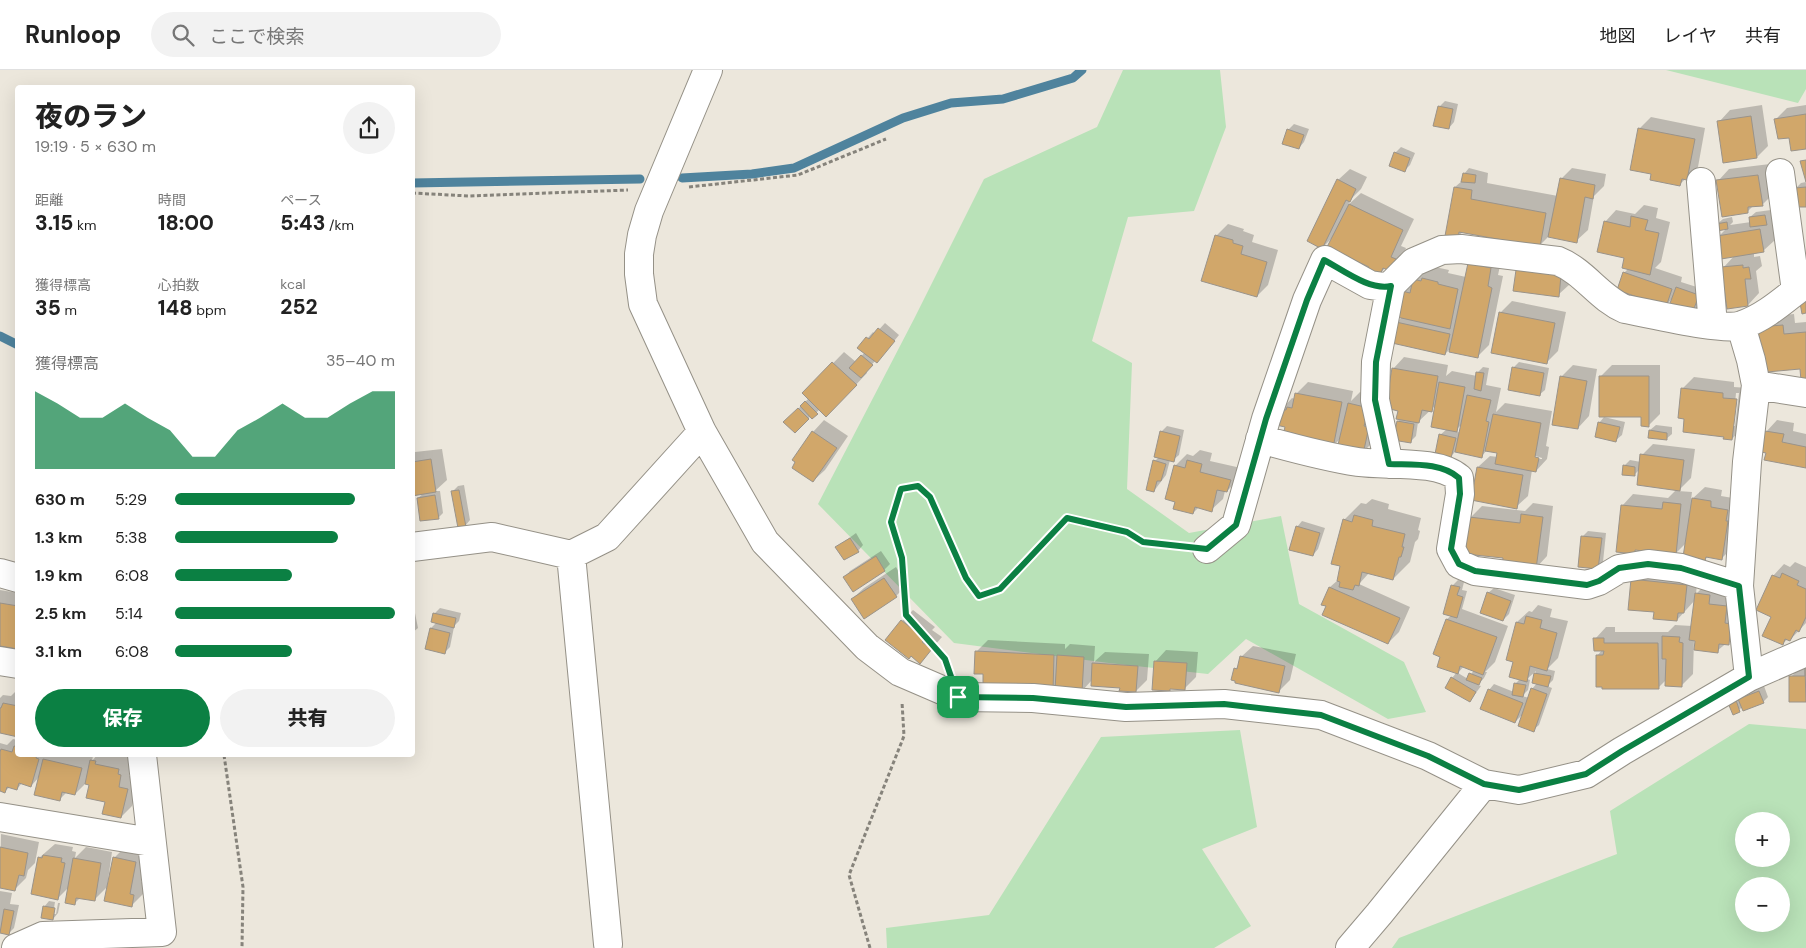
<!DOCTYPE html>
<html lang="ja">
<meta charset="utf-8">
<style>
:root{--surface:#fff;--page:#f2f2f2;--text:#222;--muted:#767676;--line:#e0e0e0;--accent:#0b8043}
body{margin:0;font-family:"DM Sans","Noto Sans JP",sans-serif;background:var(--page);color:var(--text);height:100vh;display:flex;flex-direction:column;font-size:19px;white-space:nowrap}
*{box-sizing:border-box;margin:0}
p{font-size:16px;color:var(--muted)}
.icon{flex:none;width:28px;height:28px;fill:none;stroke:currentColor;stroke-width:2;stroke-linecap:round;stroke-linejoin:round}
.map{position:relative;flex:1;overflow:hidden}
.sheet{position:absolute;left:15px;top:15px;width:400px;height:672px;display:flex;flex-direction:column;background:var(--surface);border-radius:5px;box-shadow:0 5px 20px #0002}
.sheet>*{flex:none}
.buttons{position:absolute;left:1735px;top:742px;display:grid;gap:10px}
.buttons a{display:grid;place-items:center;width:55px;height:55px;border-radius:50%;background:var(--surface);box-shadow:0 5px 20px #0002;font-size:25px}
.pin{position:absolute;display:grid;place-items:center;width:42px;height:42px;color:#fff;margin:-21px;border-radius:10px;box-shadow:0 2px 8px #0006}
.round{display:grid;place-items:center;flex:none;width:52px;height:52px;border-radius:26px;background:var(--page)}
.overview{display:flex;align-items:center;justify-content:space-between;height:85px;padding:0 20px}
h1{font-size:28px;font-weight:800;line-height:38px}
.figures{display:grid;grid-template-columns:repeat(3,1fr);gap:8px;height:85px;padding:5px 20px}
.figures div{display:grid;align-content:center}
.figures b{font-size:21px;font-weight:800}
.figures small{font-size:14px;font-weight:400}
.figures p{font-size:14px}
.chart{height:140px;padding:10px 20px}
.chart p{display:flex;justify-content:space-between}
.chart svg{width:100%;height:90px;margin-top:5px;fill:var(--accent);opacity:.7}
.primary-button{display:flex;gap:10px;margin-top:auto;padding:10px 20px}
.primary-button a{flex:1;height:58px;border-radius:30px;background:var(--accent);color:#fff;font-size:20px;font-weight:800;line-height:58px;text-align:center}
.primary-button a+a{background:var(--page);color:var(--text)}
ul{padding:0 20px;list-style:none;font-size:16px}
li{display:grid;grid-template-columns:80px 60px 1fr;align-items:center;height:38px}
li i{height:12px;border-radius:6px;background:var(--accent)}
header{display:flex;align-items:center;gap:30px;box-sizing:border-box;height:70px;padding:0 25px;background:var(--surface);border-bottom:1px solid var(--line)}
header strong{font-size:24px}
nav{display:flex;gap:28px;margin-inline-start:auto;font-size:18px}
.search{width:350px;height:45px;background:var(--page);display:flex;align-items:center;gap:12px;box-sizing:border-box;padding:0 18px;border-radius:28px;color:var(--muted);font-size:19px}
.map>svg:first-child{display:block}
.green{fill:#b9e2b8;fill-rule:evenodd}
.shadow{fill:#0003;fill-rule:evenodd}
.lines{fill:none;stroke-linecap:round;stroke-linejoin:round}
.stream{stroke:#4f839d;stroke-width:9}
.building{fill:#d1a76a;stroke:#9a938a}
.minor-casing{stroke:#959187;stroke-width:30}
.path{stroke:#86837b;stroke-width:3;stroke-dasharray:4 2.5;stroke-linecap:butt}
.minor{stroke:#fff;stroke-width:28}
.route-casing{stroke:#fff;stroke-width:10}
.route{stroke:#0b8043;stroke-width:6}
</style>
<header>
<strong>Runloop</strong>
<div class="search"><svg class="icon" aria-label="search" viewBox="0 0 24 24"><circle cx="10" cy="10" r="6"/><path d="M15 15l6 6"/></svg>ここで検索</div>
<nav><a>地図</a><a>レイヤ</a><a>共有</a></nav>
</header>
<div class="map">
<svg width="1806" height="878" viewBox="0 0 1806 878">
<rect width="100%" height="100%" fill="#ece7dc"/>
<!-- green -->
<path class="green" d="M1123 0H1220L1226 57 1194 141 1128 147 1092 271 1132 293 1127 419 1189 463 1281 446 1299 534 1404 592 1426 642 1388 649 1246 569 1208 604 1109 593 954 573 818 434 914 249 984 109 1097 57Z
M1666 0H1806V19L1798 33Z
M1749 654 1806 659V878H1392L1399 868 1617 784 1610 741ZM1781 751V789H1744V751ZM1781 816V854H1744V816Z
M1240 660 1257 757 1202 779 1251 856 1214 878H887L886 858 989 845 1101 667Z"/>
<!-- shadow -->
<path class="shadow" d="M1445 31 1458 34 1454 52 1449 58 1439 37Z
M1762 35 1768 76 1757 87 1719 52 1730 40Z
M1806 35V77L1775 50 1787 38Z
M1651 47 1705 58 1698 97 1679 115 1652 103 1640 58Z
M1294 54 1309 59 1304 72 1299 78 1288 60Z
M1401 77 1415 83 1410 95 1405 100 1395 83Z
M1770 94 1774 123 1762 135H1754L1747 142 1718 111 1729 99Z
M1469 98 1488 103 1487 113 1558 126 1561 109 1572 98 1606 104 1604 116 1594 126 1588 160 1576 171 1549 166 1540 175 1463 162 1457 167 1455 117 1463 110 1464 104Z
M1350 99 1367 107 1361 119 1352 128 1348 135 1361 123 1414 149 1401 176 1406 178 1401 189 1385 198 1380 204 1334 166 1322 178 1338 110Z
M1806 112V135L1796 118 1801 113Z
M1644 135 1658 138 1656 148 1670 152 1661 192 1655 198 1682 207 1681 212 1703 219 1698 237 1692 242 1674 227 1665 236 1624 203 1628 199 1625 187 1605 152 1616 140 1635 144Z
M1771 140 1775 170 1763 181 1754 183V187L1760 186 1762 196 1756 201 1759 223 1748 235 1723 198 1735 185 1719 166 1727 158 1717 154 1723 149 1732 147 1733 152 1730 155 1751 152 1750 147 1756 142Z
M1228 154 1244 159 1243 161 1254 165 1252 172 1278 180 1268 215 1257 226 1216 166Z
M1502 187 1498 205 1503 206 1489 275 1477 287 1452 277 1445 284 1397 252 1402 247 1403 222 1425 198 1432 200 1435 197 1449 200 1448 203 1466 207 1469 193Z
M1529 189 1572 194 1570 214 1558 225 1517 200Z
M1512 231 1566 242 1558 281 1547 292 1500 243Z
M1794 244 1795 253 1806 252V310L1801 298 1768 301 1771 246Z
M885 253 899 265 882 286 875 291 866 301 867 303 838 334 820 339 812 347 811 346 795 361 785 352 809 328 804 323 844 282 856 292 865 282 859 278 873 262 875 264Z
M1404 287 1448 295 1446 306 1452 301 1477 306V303L1483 297 1489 298 1486 315 1501 318 1496 342 1505 333 1552 341 1546 376 1549 377 1547 389 1536 401 1532 400 1528 426 1516 437 1473 429 1478 397 1490 386 1498 387 1499 382 1487 380 1481 387 1456 381 1451 386 1440 365 1447 359 1436 335 1418 352 1416 366 1410 372 1398 351 1401 348 1393 299ZM1462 354 1461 363 1455 361ZM1529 384 1542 388V389H1535Z
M1519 292 1549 298 1545 320 1539 325 1514 297Z
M1573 295 1597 299 1589 346 1578 358 1561 307Z
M1612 295H1660V344L1649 355 1642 346 1601 306Z
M1694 307 1734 312V317L1748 318 1743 357 1732 369 1685 348 1682 319ZM1736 323H1739L1735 356H1733Z
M1308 312 1353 321 1351 331 1360 322 1379 326 1374 371 1362 383 1341 368 1333 376 1298 363 1286 356 1281 340 1292 328 1295 329 1297 323Z
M1604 347 1625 352 1622 365 1616 370 1599 353Z
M824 350 848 366 825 400 813 411V362Z
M1777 350 1794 353 1793 361 1806 364V397L1767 382 1766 362Z
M1656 355 1672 357V364L1666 369 1650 360Z
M1167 356 1184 360 1179 385 1173 390H1170L1166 405 1154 421 1155 391 1159 387 1161 362Z
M1653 374 1695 379 1691 408 1678 421 1692 422 1691 430 1705 417 1722 420 1721 426 1739 429 1733 477 1722 488 1708 486 1705 489 1686 473 1676 483 1637 479 1634 482 1622 436 1633 424 1668 428 1677 419 1640 399 1634 405 1624 396 1630 390 1641 392 1642 385Z
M442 379 447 410 435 421H440L443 443 438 448 418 428 424 423 412 425V385L415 382Z
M1200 380 1212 383 1210 391 1241 398 1238 410 1227 421H1225L1223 429 1211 440 1199 437 1193 443 1177 431 1175 396 1187 384 1193 386Z
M464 415 470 450 465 456 452 422 458 416Z
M1372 429 1389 434 1388 439 1421 448 1418 460 1420 461 1418 469 1415 472 1410 492 1393 509 1369 503 1359 514 1410 537 1399 562 1388 573 1323 534 1330 517 1338 510 1342 496 1344 450 1361 433 1366 434Z
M1533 433 1553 436 1547 486 1536 498 1505 487 1470 448 1482 436 1525 441Z
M1302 451 1325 458 1318 479 1313 485 1297 457Z
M1588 461 1606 463 1603 492 1598 498 1582 467Z
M856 463 863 475 858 481 837 477Z
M881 481 890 494 884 500 853 520 845 507 850 501Z
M1795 492 1806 497V553L1790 570 1788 569 1782 574 1772 546 1773 506 1784 494 1790 497Z
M896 497 907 515 896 526 852 529 864 518Z
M1698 504 1696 524 1708 512 1737 525 1740 562 1717 581 1694 570 1693 604 1681 616 1666 610 1658 618 1597 586 1602 580 1595 569 1606 557H1615V562H1668L1675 555 1692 556 1695 530 1677 550 1655 541 1633 509Z
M1458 510 1464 512 1462 520 1467 521 1462 539 1508 556 1495 592 1485 602H1487L1484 608 1478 615 1481 616 1470 631 1452 608 1457 602 1442 586 1435 583 1447 549 1452 545V516ZM1464 596 1474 600 1468 609 1458 603Z
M1494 518 1515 525 1509 544 1503 550 1488 523Z
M0 520 18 523V578L0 574Z
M1538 535 1552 539 1550 547 1568 551 1558 588 1547 599 1555 601 1553 610 1547 616 1552 618 1539 655 1533 660 1524 643 1515 652 1489 620 1494 614 1514 622 1515 614 1520 609 1514 591 1508 589 1517 552 1529 541 1532 542ZM1536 601 1533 612 1537 613 1532 619 1529 628 1522 626 1528 620 1530 610 1527 609Z
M440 538 461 543 459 551 453 557H454L450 577 445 582 431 558 437 552 434 544Z
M913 540 935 557 932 560 942 567 920 592 902 551Z
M412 543H415L418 558 412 563Z
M988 570 1065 574V579L1070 574 1095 576 1094 592 1105 582 1149 584 1147 610 1136 621 1092 610 1082 621 1052 619 985 603 976 582Z
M1253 576 1296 584 1290 610 1279 621 1235 599 1240 595 1241 587Z
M1166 580 1198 582 1196 607 1185 618 1172 617 1169 620 1155 592Z
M1802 595H1806V631H1790L1791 607Z
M1764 616 1768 627 1763 632 1743 637 1733 643 1729 634 1741 626 1742 627 1745 624Z
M15 622 18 623V665L0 662V628L3 625 11 626Z
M13 669 18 670V685H86L93 686 92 691 97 685H119L130 687 129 693 132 694 129 706 139 708 132 736 121 747 91 715 86 713 75 724 67 722 59 730 40 706 31 716 22 713 17 719 10 717 5 721 0 720V673L7 675Z
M1 764 39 772 35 793 28 800 26 808 15 819 0 816Z
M55 774 73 777 72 781 76 782 75 788 86 777 112 782 107 817 94 830 81 827 74 834 69 817 58 828 39 788Z
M125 777 147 781 141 812 145 813 143 824 132 835 114 788Z
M0 821 12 823 10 834 19 835 14 858 9 863 0 862Z
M49 831 55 832 53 844H56L58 833H60L58 843 53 849 44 837Z"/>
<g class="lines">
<!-- stream -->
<path class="stream" d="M682 108 752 104 794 98 903 48 951 33 1003 29 1073 8 1082 0
M412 113 640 109
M0 266 18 275"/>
</g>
<!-- building -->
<path class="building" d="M1438 36 1453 39 1449 59 1433 56Z
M1806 44V79L1791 81 1789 68 1778 69 1774 49Z
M1751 46 1757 88 1723 93 1717 51Z
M1638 58 1695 69 1687 110 1682 109 1680 116 1650 110 1651 104 1630 100Z
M1287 59 1304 65 1299 79 1282 74Z
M1394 82 1410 88 1405 102 1389 96Z
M1806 90V112L1800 91Z
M1463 103 1476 105 1475 113 1461 112Z
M1758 105 1763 136 1748 137V143L1722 147 1716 110Z
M1560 108 1595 115 1593 129 1585 127 1577 173 1548 167Z
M1337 109 1356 119 1350 132 1346 130 1322 179 1307 171Z
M1454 117 1472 120 1471 129 1546 143 1540 177 1459 162 1458 169 1445 166Z
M1806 117V137H1796L1795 118Z
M1349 134 1403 160 1391 187 1396 189 1390 201 1383 198 1380 205 1368 199 1369 197 1327 177Z
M1765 145 1767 155 1750 157 1749 147Z
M1631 146 1648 150 1645 160 1659 163 1650 205 1622 198 1624 188 1597 182 1604 151 1630 157Z
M1727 152 1728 159 1717 161 1716 154Z
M1760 159 1764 182 1721 189 1717 166Z
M1215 165 1233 170V173L1243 176 1241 184 1267 192 1257 227 1201 211Z
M1468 193 1491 198 1488 216 1492 218 1478 288 1449 282Z
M1743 195V198L1749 197 1751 209H1745L1748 236 1727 239 1721 197Z
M1516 200 1561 205 1559 227 1513 221Z
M1623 202 1672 219 1666 237 1617 220Z
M1422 208 1438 212V214L1458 219 1450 259 1397 247 1402 221 1410 223 1413 209 1421 211Z
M1676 217 1699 225 1692 244 1669 236Z
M1806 231V243L1802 244 1800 233Z
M1499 242 1555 253 1547 294 1491 283Z
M1396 252 1450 264 1445 285 1392 273Z
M1783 255 1784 264 1806 262V311H1801L1800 299 1767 302V298L1762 299 1758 257Z
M878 258 895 271 877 293 857 278 866 267 869 269Z
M861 285 873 295 861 308 849 298Z
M832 292 857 315 826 347 802 323Z
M1512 297 1544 303 1540 326 1508 320Z
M1392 298 1438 306 1432 342 1422 340 1419 353 1396 349 1398 341 1390 339 1391 335 1386 334Z
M1476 302 1484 303 1481 321 1474 319Z
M1560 306 1587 311 1578 359 1552 355Z
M1599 306H1649V357L1641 356V347H1599Z
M1439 312 1465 317 1457 362 1431 357Z
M1681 318 1723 323V328L1737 329 1732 370 1723 369 1724 367 1683 362 1684 349 1678 348Z
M1295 323 1342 332 1333 378 1295 370 1296 364 1284 361 1285 357 1276 355 1279 339 1286 340 1287 337 1292 338Z
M1467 325 1491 330 1486 351 1489 352 1482 388 1455 382Z
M805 331 818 344 812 349 800 336Z
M1348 333 1369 338 1364 356 1369 357 1363 384 1337 379Z
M798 338 809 349 795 363 783 352Z
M1493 344 1541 353 1535 387 1539 388 1536 402 1495 394 1497 383 1485 381Z
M1397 351 1414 354 1411 373 1393 370Z
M1598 352 1620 357 1616 372 1595 367Z
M1649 360 1667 363V370L1648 368Z
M812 361 837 378 813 412 792 398 795 392 792 390Z
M1160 361 1180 366 1174 392 1154 387Z
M1765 361 1784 364 1782 372 1806 377V398L1764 390 1766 383 1761 382Z
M1439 364 1456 368 1451 388 1435 384Z
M1640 384 1684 390 1680 421 1637 415Z
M431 389 436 422 412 426V392Z
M1153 390 1166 394 1161 411H1157L1154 422 1146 420Z
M1187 390 1202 394 1200 402 1231 410 1227 422 1217 420 1212 442 1195 437 1193 444 1173 439 1175 432 1165 429 1174 395 1185 398Z
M1623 395 1635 397V406L1622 405Z
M1477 397 1523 405 1517 439 1471 430Z
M459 420 466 457 458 458 451 421Z
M435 425 439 449 420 451 417 428Z
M1692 428 1711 431V437L1728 440 1726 451H1728L1722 490 1706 487 1705 491 1683 487Z
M1663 432 1681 434 1676 485 1635 480V484L1616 482 1621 435 1662 439Z
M1521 444 1543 447 1536 499 1502 495 1503 488 1465 484 1469 447 1520 453Z
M1354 445 1373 450 1372 456 1405 464 1402 477H1404L1401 487H1399L1393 510 1362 502 1359 516 1355 515 1353 520 1339 517 1340 512 1337 511 1340 496 1331 494 1343 449 1352 452Z
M1296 456 1320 463 1313 486 1289 480Z
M1581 466 1602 468 1598 499 1578 497Z
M850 468 859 482 844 490 835 477Z
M876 486 885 501 853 522 843 507Z
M1782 503 1799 511 1797 515 1806 519V547L1799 562 1796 560 1790 571 1785 569 1783 575 1762 566 1771 547 1756 540 1772 505 1780 508Z
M884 508 897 527 864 549 851 529Z
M1631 509 1687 515 1684 543H1678L1677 551 1653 549 1654 542 1628 540Z
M1451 515 1460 517 1457 525 1463 527 1457 548 1443 544Z
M1329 517 1400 548 1388 574 1322 545 1326 536 1321 535Z
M1487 522 1511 531 1503 551 1480 543Z
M1695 523 1710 525 1709 534 1727 536 1725 553 1731 554 1729 575 1719 574 1718 583 1694 580 1695 571 1689 570Z
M0 533 18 536V579L0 576Z
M433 543 456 548 454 558 431 552Z
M1526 546 1542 550 1540 558 1557 563 1547 601 1530 596 1527 612 1509 607 1513 592 1506 590 1516 552 1524 554Z
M1446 549 1497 567 1483 605 1460 596 1458 604 1437 597 1440 587 1433 584Z
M901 550 925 569 922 572 932 579 920 594 911 586 909 589 885 570Z
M430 558 450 563 445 584 425 579Z
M1662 566 1680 567 1679 572 1683 573 1682 617 1665 616 1666 589H1662Z
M1593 568H1604V573H1658L1659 619H1602V617H1596V585H1603L1604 581H1594Z
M975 581 1054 585 1053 621 983 617V604H974Z
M1057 585 1084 587 1082 622 1055 620Z
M1240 586 1285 596 1279 623 1235 613V611L1231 610 1234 598 1237 599Z
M1154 591 1187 593 1185 620 1170 619V621L1152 620Z
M1092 593 1138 596 1136 622 1119 621 1120 618 1091 616Z
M1805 598 1806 632H1789V606H1805Z
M1469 603 1482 608 1479 615 1466 610Z
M1534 603 1551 606 1548 617 1532 613Z
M1451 607 1476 622 1470 632 1445 618Z
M1514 613 1526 615 1523 627 1512 625Z
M1531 618 1547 624 1534 662 1518 656Z
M1488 619 1523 633 1515 653 1480 639Z
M1759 621 1764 633 1743 641 1738 629Z
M1736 630 1740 642 1733 645 1728 633Z
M3 633 18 636V667L0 663V638H1Z
M14 676 18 677V685H37L36 688 39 689 31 717 19 713 17 720 7 717 5 723 0 721V682L1 679 12 682Z
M43 689 82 698 75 725 62 722 60 731 34 725Z
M90 690 96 691 95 694 119 699 118 704 121 705 119 717 128 719 121 748 102 744 105 732 86 728 89 715 85 714Z
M0 777 28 783 24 806 19 805 15 821 0 818Z
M43 785 62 788 61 792 65 793 58 830 31 824 38 787 42 788Z
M113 787 136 792 130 824 134 825 132 837 104 831Z
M73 788 101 793 95 831 76 828 75 835 65 833Z
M43 836 55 838 53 850 41 848Z
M4 839 14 841 9 865 0 863Z"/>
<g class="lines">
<!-- minor casing -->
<g class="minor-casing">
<path id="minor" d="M708 0 649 141 642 165 639 184V204L643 234 702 362 765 472 867 577 900 602 958 627 1033 628 1126 637 1224 634 1321 645 1428 686 1484 714 1519 720 1586 704 1622 681 1749 607 1806 582
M1780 103 1796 221
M1701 112 1713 255
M1741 256 1751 290 1756 315 1747 392 1739 516 1749 607
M1756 315 1806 323
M1260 369C1292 378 1325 387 1358 392 1387 396 1437 389 1459 408L1460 424 1451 479 1459 494 1475 501 1587 515 1599 511 1619 499 1648 494 1681 498 1739 516
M1389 394 1375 330 1376 292 1391 215
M412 477 492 467 571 485 607 467 702 362
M1207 479 1236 455 1266 349 1307 230 1325 190 1370 215 1384 217 1391 215 1414 192 1442 180 1461 179 1558 191C1585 202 1599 228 1625 239 1648 243 1725 262 1742 255 1766 247 1786 228 1806 213
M571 485 608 874
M0 503 18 508
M0 591 18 594
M0 747 151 772
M16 878 43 866 162 862 142 685
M1350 878 1379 844 1484 714"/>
</g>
<!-- path -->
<path class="path" d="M689 117 798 105 886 69
M412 123 469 126 628 120
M945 591 906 545 901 488 891 452 901 419 918 416 930 427 966 508 979 526 1000 519 1067 448 1127 463 1143 472 1181 476
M224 685 243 817 242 878
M870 878 849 805 904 666 902 632"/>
<!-- minor -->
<use href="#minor" class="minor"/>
</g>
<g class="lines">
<!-- route casing -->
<g class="route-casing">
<path id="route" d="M1324 190C1343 200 1370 221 1391 216L1376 292 1375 330 1389 394C1412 395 1441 392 1459 408L1460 424 1451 479 1459 494 1475 501 1587 515 1599 511 1619 498 1648 494 1681 498 1739 516 1749 607 1622 681 1586 704 1519 720 1484 714 1428 686 1321 645 1224 634 1126 637 1033 628 958 627 945 589 906 545 902 488 891 452 901 419 918 416 930 427 966 508 979 526 1000 519 1067 448 1127 462 1143 472 1207 479 1236 455 1266 349 1307 230Z"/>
</g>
<!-- route -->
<use href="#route" class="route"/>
</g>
</svg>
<div class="buttons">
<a>+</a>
<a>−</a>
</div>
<div class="pin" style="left:958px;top:627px;background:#1e9e55"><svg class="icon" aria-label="arrive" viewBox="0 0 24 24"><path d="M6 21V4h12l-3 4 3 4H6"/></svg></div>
<section class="sheet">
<div class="overview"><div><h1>夜のラン</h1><p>19:19 · 5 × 630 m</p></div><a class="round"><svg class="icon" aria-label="share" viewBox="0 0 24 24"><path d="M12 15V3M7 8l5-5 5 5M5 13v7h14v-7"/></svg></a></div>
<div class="figures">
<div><p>距離</p><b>3.15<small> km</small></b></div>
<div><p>時間</p><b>18:00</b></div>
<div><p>ペース</p><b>5:43<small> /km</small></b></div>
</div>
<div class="figures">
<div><p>獲得標高</p><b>35<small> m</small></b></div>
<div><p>心拍数</p><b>148<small> bpm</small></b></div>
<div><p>kcal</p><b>252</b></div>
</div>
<div class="chart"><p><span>獲得標高</span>35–40 m</p>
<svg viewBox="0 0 160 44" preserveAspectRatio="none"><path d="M0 44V6L10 12L20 19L30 19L40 12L50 19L60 25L70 38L80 38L90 25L100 19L110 12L120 19L130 19L140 12L150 6L160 6V44z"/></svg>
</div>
<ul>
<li><b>630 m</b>5:29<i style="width:82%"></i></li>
<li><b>1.3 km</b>5:38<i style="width:74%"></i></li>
<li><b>1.9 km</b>6:08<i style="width:53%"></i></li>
<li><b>2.5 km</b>5:14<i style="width:100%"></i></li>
<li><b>3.1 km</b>6:08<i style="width:53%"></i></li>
</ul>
<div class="primary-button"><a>保存</a><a>共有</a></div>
</section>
</div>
